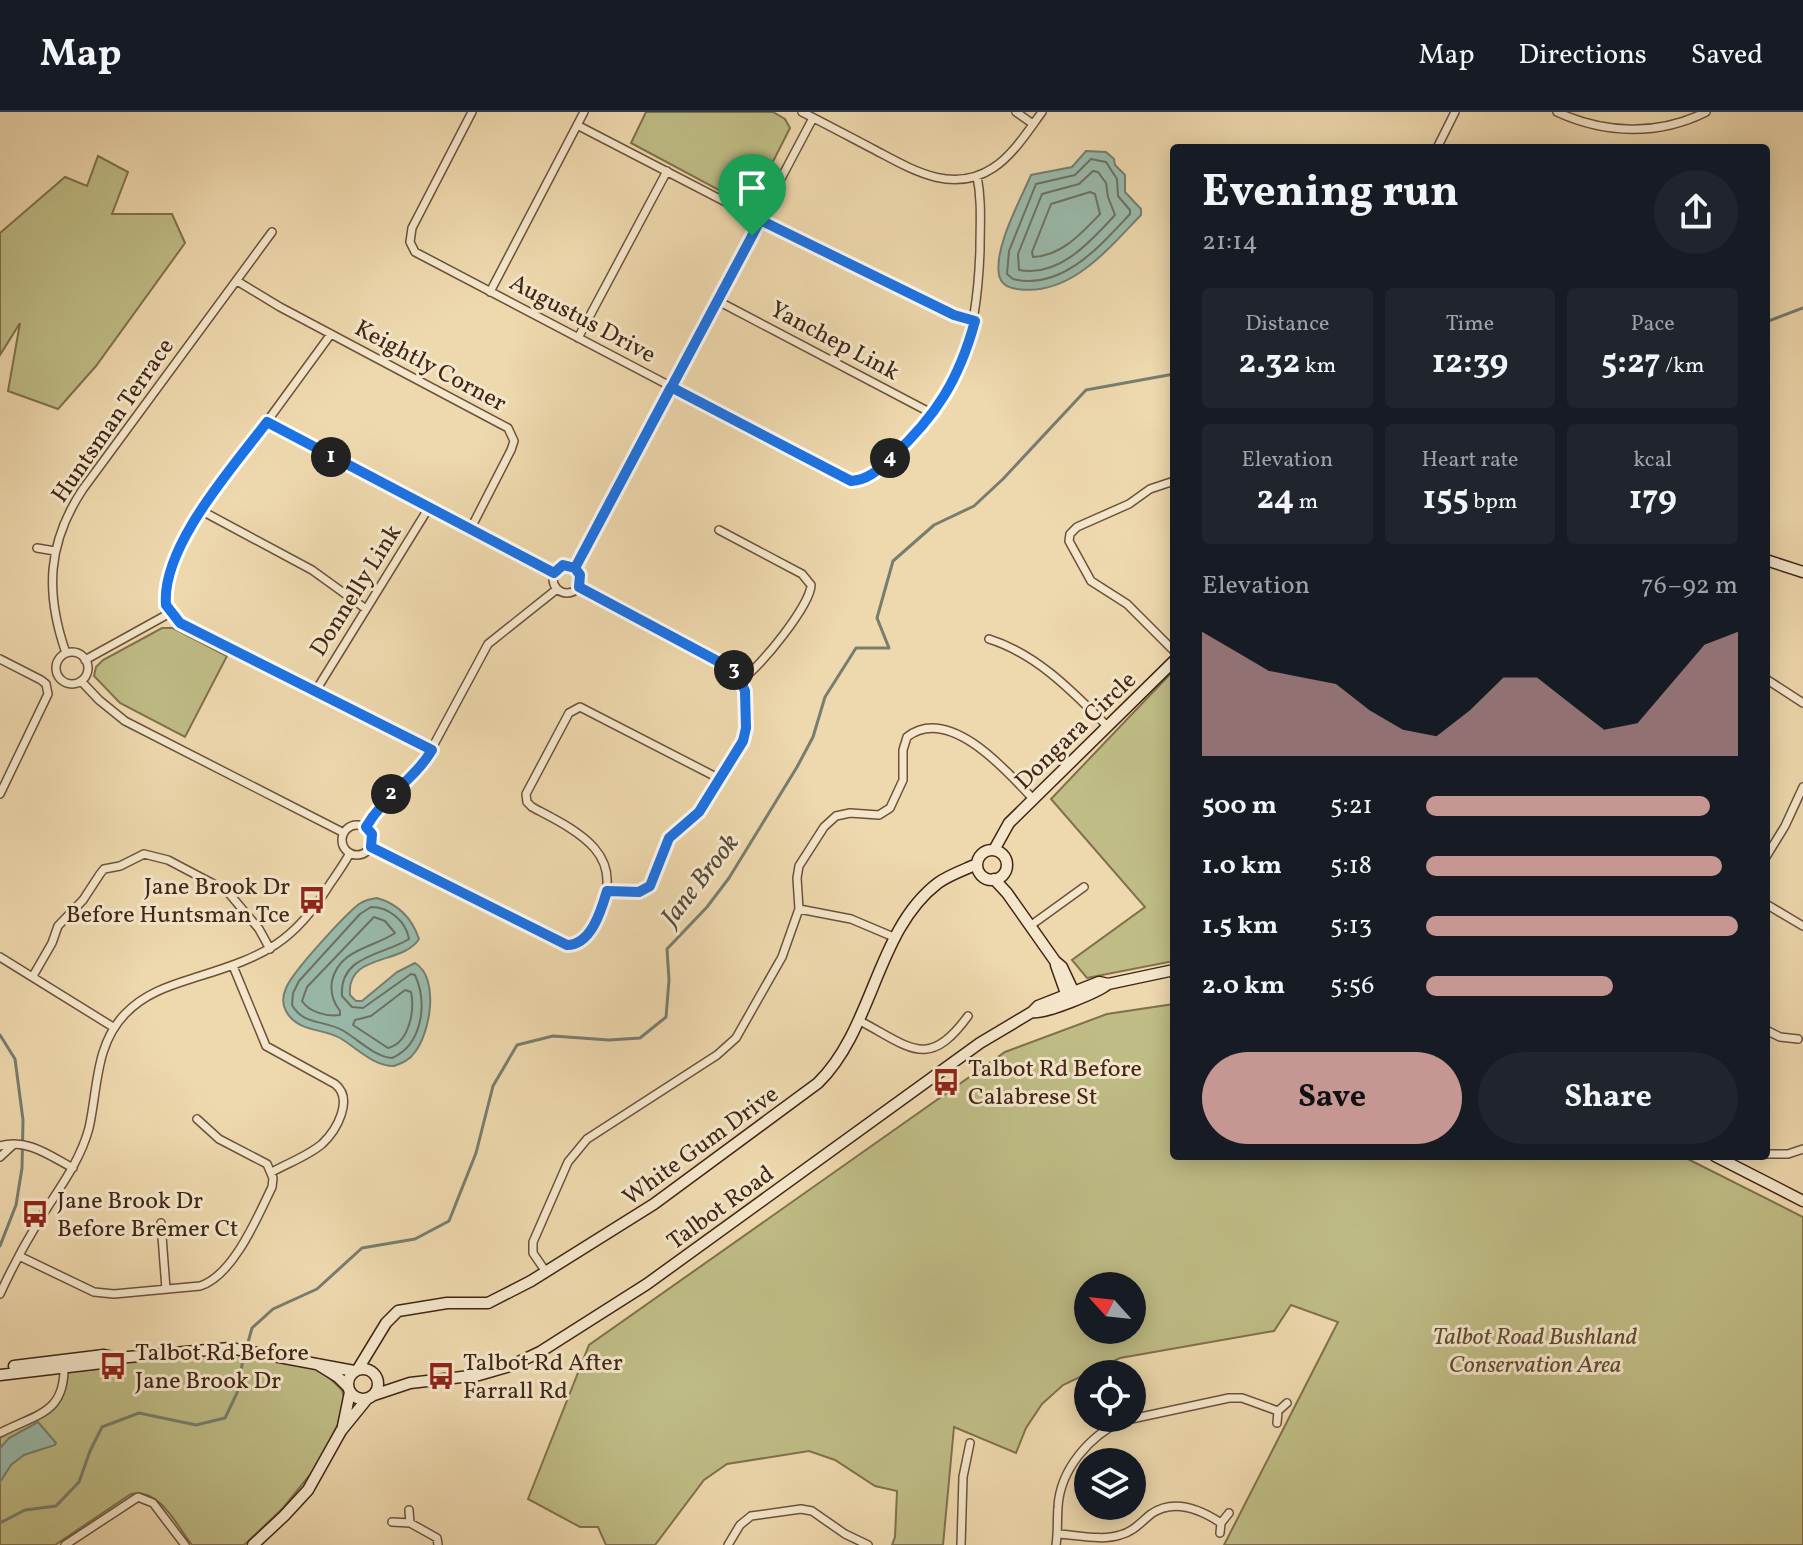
<!DOCTYPE html>
<meta charset="utf-8">
<style>
:root{--surface:#171b24;--page:#20242c;--text:#f1f3f6;--muted:#9ea1a6;--line:#363941;--accent:#c59692}
body{margin:0;font-family:Vollkorn,serif;background:var(--page);color:var(--text);height:100vh;display:flex;flex-direction:column;font-size:30px;white-space:nowrap}
*{box-sizing:border-box;margin:0}
p{font-size:26px;color:var(--muted)}
.icon{flex:none;width:44px;height:44px;fill:none;stroke:currentColor;stroke-width:2;stroke-linecap:round;stroke-linejoin:round}
.map{position:relative;flex:1;overflow:hidden}
.panel{position:absolute;left:1170px;top:32px;width:600px;height:1016px;display:flex;flex-direction:column;background:var(--surface);border-radius:8px;box-shadow:0 4px 20px #0003}
.panel>*{flex:none}
.needle{width:52px;rotate:297deg}
.tools{position:absolute;left:1074px;top:1160px;display:grid;gap:16px}
.tools a{display:grid;place-items:center;width:72px;height:72px;border-radius:50%;background:var(--surface);box-shadow:0 4px 20px #0003;font-size:40px}
.pin{position:absolute;display:grid;place-items:center;width:68px;height:68px;color:#fff;margin:-82px -34px;border-radius:50% 50% 50% 0;rotate:-45deg;box-shadow:0 0 8px #0007}
.pin .icon{rotate:45deg}
.km{position:absolute;width:40px;height:40px;margin:-20px;border-radius:50%;background:#222;color:#fff;font-size:22px;line-height:40px;text-align:center}
.round{display:grid;place-items:center;flex:none;width:84px;height:84px;border-radius:42px;background:var(--page)}
.summary{display:flex;align-items:center;justify-content:space-between;height:136px;padding:0 32px}
h1{font-size:44px;font-weight:700;line-height:60px}
.metrics{display:grid;grid-template-columns:repeat(3,1fr);gap:12px;height:136px;padding:8px 32px}
.metrics div{display:grid;align-content:center;border-radius:8px;background:var(--page);text-align:center}
.metrics b{font-size:34px;font-weight:700}
.metrics small{font-size:22px;font-weight:400}
.metrics p{font-size:22px}
.chart{height:224px;padding:16px 32px}
.chart p{display:flex;justify-content:space-between}
.chart svg{width:100%;height:144px;margin-top:8px;fill:var(--accent);opacity:.7}
.action{display:flex;gap:16px;margin-top:auto;padding:16px 32px}
.action a{flex:1;height:92px;border-radius:48px;background:var(--accent);color:#111;font-size:32px;font-weight:700;line-height:92px;text-align:center}
.action a+a{background:var(--page);color:var(--text)}
ul{padding:0 32px;list-style:none;font-size:26px}
li{display:grid;grid-template-columns:128px 96px 1fr;align-items:center;height:60px}
li i{height:20px;border-radius:10px;background:var(--accent)}
header{display:flex;align-items:center;gap:48px;box-sizing:border-box;height:112px;padding:0 40px;background:var(--surface);border-bottom:2px solid var(--line)}
header strong{font-size:38px}
nav{display:flex;gap:44px;margin-inline-start:auto;font-size:28px}
.map>svg:first-child{display:block}
.green{fill:#bfbc85;stroke:#80704e;stroke-width:2;fill-rule:evenodd}
.water{fill:#99baab;stroke:#767e70;stroke-width:2}
.lines{fill:none;stroke-linecap:round;stroke-linejoin:round}
.shore{stroke:#6d7061;stroke-width:2}
.stream{stroke:#767e70;stroke-width:3}
.street-casing{stroke:#6c523c;stroke-width:10}
.secondary-casing{stroke:#412517;stroke-width:13}
.street{stroke:#f4e6ca;stroke-width:7}
.secondary{stroke:#f4e6ca;stroke-width:10}
.route-casing{stroke:#fff;stroke-width:16}
.route{stroke:#1a73e8;stroke-width:10}
.labels{text-anchor:middle;stroke-width:6;stroke-linejoin:round;paint-order:stroke}
.street-label{font-size:24px;fill:#412517;stroke:#f4e6ca}
.poi-label{font-size:24px;fill:#412517;stroke:#f4e6ca;text-anchor:start}
.park-label{font-size:24px;font-style:italic;fill:#604b32;stroke:#f4e6ca}
.water-label{font-size:26px;font-style:italic;fill:#574a3c;stroke:#f4e6ca}
</style>
<header>
<strong>Map</strong>
<nav><a>Map</a><a>Directions</a><a>Saved</a></nav>
</header>
<div class="map">
<svg width="1803" height="1433" viewBox="0 0 1803 1433">
<rect width="100%" height="100%" fill="#eed8ad"/>
<filter id="stains"><feTurbulence type="fractalNoise" baseFrequency=".0025" numOctaves="4"/><feColorMatrix values="0 0 0 0 .2 0 0 0 0 .09 0 0 0 0 .02 0 0 0 .5 -.17"/></filter>
<radialGradient id="worn" r=".72"><stop offset=".6" stop-color="#630" stop-opacity="0"/><stop offset="1" stop-color="#630" stop-opacity=".3"/></radialGradient>
<!-- green -->
<path class="green" d="M646 0H773L785 7 790 16 754 87 743 91 631 31Z
M98 44 128 60 112 102H172L185 131 96 254 58 297 8 279 20 211 0 243V121L65 65 87 74Z
M162 516H173L227 544 185 625 120 591 94 564 96 555 103 548Z
M1174 558V849L1087 866 1072 848 1145 795 1051 687Z
M1174 892V1044H1682L1803 1105V1433H1224L1338 1210 1291 1193 1274 1219 1120 1246 1063 1273 1042 1292 1026 1316 1016 1341 954 1315 943 1433H892L895 1425 897 1379 875 1374 835 1348 809 1339 727 1352 704 1368 655 1433H606L598 1415H580L528 1387 589 1233 1005 940 1107 902ZM1088 1174H1132V1218H1088Z
M201 1236 312 1249 342 1278 344 1285 338 1312 318 1353 283 1396 244 1433H192C177 1414 159 1375 131 1382L55 1433H0V1321L53 1293 64 1255Z"/>
<!-- water -->
<path class="water" d="M1086 39 1106 40 1114 47 1115 53 1125 63V80L1141 97V103C1108 137 1070 185 1017 177 1009 176 1001 172 999 163 994 135 1020 89 1031 63L1072 55Z
M377 786C398 792 412 806 419 827 403 853 346 841 350 883L356 889H362L397 860 415 851C440 866 430 921 415 940 410 948 402 951 394 954 373 954 357 936 340 926 322 916 297 920 286 899 282 892 283 883 286 876 293 859 344 804 359 792 365 788 370 787 377 786Z
M38 1310 56 1331 55 1333 24 1343 11 1353 0 1370V1336L9 1326Z"/>
<g class="lines">
<!-- shore -->
<path class="shore" d="M1091 47 1106 50 1117 67 1118 84 1130 98V102C1100 134 1062 179 1013 167L1007 162 1009 139 1036 72 1075 63Z
M1093 59 1098 60 1106 71 1108 85 1115 103C1091 129 1059 166 1019 158L1018 142 1042 82 1079 72Z
M1090 80 1095 82 1100 102C1081 122 1061 144 1033 145L1032 140 1051 92Z
M371 795C389 795 406 809 409 827 384 843 339 843 342 884L352 895 363 896 411 862 415 863C428 892 422 933 392 946 373 944 358 927 342 918 324 908 303 913 292 893L293 881 299 869 360 802Z
M374 805 385 809 395 821C373 836 339 837 332 869 330 881 333 890 340 899V903C327 905 309 900 302 889L307 875Z
M405 878 411 880C415 899 409 931 388 936L353 913 355 908 371 904Z"/>
<!-- stream -->
<path class="stream" d="M1766 210 1803 196
M0 923 15 947 23 1008 22 1056 16 1093 0 1134
M247 1234 252 1216 273 1197 317 1177 362 1136 415 1127 449 1109 476 1041 493 974 517 933 553 924 609 928 640 926 666 905 669 868 667 837 707 795 729 766 797 655 813 625 825 585 856 536H889L877 506 893 449 934 413 974 394 1003 367 1086 278 1174 262
M0 1411 25 1398 56 1394 79 1370 90 1339 102 1315 139 1301 196 1313 225 1306 237 1281 244 1242"/>
<!-- street casing -->
<g class="street-casing">
<path id="street" d="M472 0 412 116 410 130 415 140 851 369C873 368 885 351 901 337 964 278 977 221 980 138 980 112 982 89 977 64
M802 0C826 12 850 25 873 37 911 57 952 83 993 56 1013 43 1028 19 1042 0
M1016 0 1033 12
M1557 0C1605 22 1658 24 1706 0
M577 13 772 114 954 203 975 209
M1437 36 1455 0
M237 169 280 195 508 316 514 329 511 338 470 418
M490 180 584 0
M718 189 933 302
M331 222 187 419C176 439 164 470 166 493L180 511 432 638
M578 226 667 59
M267 310 554 461
M1174 369 1150 377 1129 392 1077 415 1070 422 1069 429 1091 469 1127 492 1174 539
M202 399 312 458 366 497
M719 418 802 462 811 473C811 492 760 556 742 567
M37 436 55 439
M553 467a14 14 0 1 1 28 0a14 14 0 1 1-28 0Z
M575 456 813 6
M579 475 730 555C749 570 751 607 743 629L699 700 669 726 654 769C643 784 624 779 607 779
M989 527C1037 542 1073 580 1108 615
M56 556a16 16 0 1 1 32 0a16 16 0 1 1-32 0Z
M66 541C45 481 47 431 83 377L272 120
M0 547 41 568 46 572 48 582 0 682
M85 548 170 501
M1766 567 1803 591
M81 569 99 588 125 609 344 721
M315 580 428 397
M342 728a15 15 0 1 1 30 0a15 15 0 1 1-30 0Z
M366 715 387 685 424 651 488 532 557 477
M371 735 559 831 575 833C588 826 594 812 600 798 627 740 573 717 532 695L527 690 526 682 569 601 580 595 720 667
M1766 745 1785 714 1803 675
M1766 792 1803 814
M799 797 851 807 896 826
M1030 814 1084 775
M0 845 113 915
M233 854 266 934 335 972C354 987 337 1018 322 1032 308 1044 288 1051 272 1060
M33 864 52 831 58 814 83 788 100 762 104 757 120 754 144 742 168 748 227 779 259 817 270 837
M860 909C910 935 928 959 968 904
M1766 918 1780 925 1798 927
M0 1034C27 1026 50 1044 73 1056
M1766 1042H1788L1803 1037
M0 1045 13 1033
M161 1111 166 1177
M19 1144 94 1180 114 1182 200 1174C233 1164 258 1104 272 1075L273 1066 267 1052 219 1027 197 1007
M546 1160 533 1141V1130L568 1050 587 1027 717 943 736 926 782 845 799 797 797 766 799 754 824 715 836 704 850 701 879 703 890 696 903 668V638L907 625C949 592 1008 660 1033 687
M0 1182C11 1158 23 1135 37 1112 56 1080 79 1053 89 1016 98 976 95 933 125 902 146 880 172 873 200 864 264 844 294 831 330 772 337 762 344 752 350 741
M1277 1311 1278 1299 1287 1291
M0 1321C39 1301 66 1301 64 1251
M409 1398 410 1411
M392 1410 410 1411 437 1426 438 1433
M1220 1421 1221 1411 1229 1401
M1058 1422C1077 1423 1102 1429 1120 1423 1133 1420 1141 1410 1151 1402 1174 1386 1200 1397 1221 1411
M65 1433 138 1385 153 1391 185 1433
M728 1433 740 1413 751 1404 801 1397 812 1399 845 1422 868 1433
M961 1433 963 1365 970 1331
M1056 1433C1058 1420 1057 1408 1058 1395 1060 1358 1089 1324 1122 1309L1229 1286H1242L1278 1299"/>
</g>
<!-- secondary casing -->
<g class="secondary-casing">
<path id="secondary" d="M1766 448 1803 460
M994 738 1009 711 1174 549
M977 753a15 15 0 1 1 30 0a15 15 0 1 1-30 0Z
M994 767 1007 781 1055 849 1062 855 1077 887
M1056 853 1068 887
M1032 900C1043 903 1099 880 1108 872
M1715 1044 1803 1089
M317 1252 338 1265 348 1275
M14 1254 104 1243 113 1245
M348 1272a15 15 0 1 1 30 0a15 15 0 1 1-30 0Z
M358 1257 386 1211 398 1199 447 1191H488L531 1169 654 1092 818 971C874 916 876 818 938 771 949 763 964 758 977 752
M0 1263 102 1251 117 1246 230 1236 354 1259
M374 1283 410 1271 479 1263 510 1254 540 1240 647 1172 980 931 1032 900 1038 894 1099 870 1108 872 1174 858
M343 1314 350 1280
M253 1433 284 1404 308 1378 341 1319 367 1287"/>
</g>
<!-- street -->
<use href="#street" class="street"/>
<!-- secondary -->
<use href="#secondary" class="secondary"/>
</g>
<g class="lines">
<!-- route casing -->
<g class="route-casing">
<path id="route" d="M752 124C694 235 634 345 575 456L563 453 554 461 267 310C233 355 161 435 166 493L180 511 432 638C414 668 384 684 366 715L372 722 371 735 567 833C591 833 601 799 607 779L639 780 650 774 669 726 699 700 743 629 746 616 745 579 736 559 579 475 580 463 575 456 671 275 851 369C869 368 879 357 892 345 936 304 959 268 975 209L954 203 760 108 752 124"/>
</g>
<!-- route -->
<use href="#route" class="route"/>
</g>
<!-- icons -->
<defs>
<g id="bus-bare" transform="scale(2.16)"><path d="M-5-6H5V4H4V6H2V4H-2V6H-4V4H-5ZM-3.5-4V0h7V-4ZM-3.5 1.2v1.5H-2V1.2ZM2 1.2v1.5H3.5V1.2Z" fill="#8f2418" stroke="#f4e6ca" stroke-width="2.5" paint-order="stroke"/></g>
</defs>
<g fill-rule="evenodd">
<use href="#bus-bare" x="312" y="788"/>
<use href="#bus-bare" x="946" y="970"/>
<use href="#bus-bare" x="35" y="1102"/>
<use href="#bus-bare" x="113" y="1254"/>
<use href="#bus-bare" x="441" y="1264"/>
</g>
<g class="labels">
<!-- street labels -->
<g class="street-label">
<text transform="translate(583 206) rotate(28)" y="8">Augustus Drive</text>
<text transform="translate(835 228) rotate(28)" y="8">Yanchep Link</text>
<text transform="translate(431 253) rotate(28)" y="8">Keightly Corner</text>
<text transform="translate(112 308) rotate(-55)" y="8">Huntsman Terrace</text>
<text transform="translate(355 478) rotate(-58)" y="8">Donnelly Link</text>
<text transform="translate(1075 618) rotate(-44)" y="8">Dongara Circle</text>
<text transform="translate(700 1033) rotate(-36)" y="8">White Gum Drive</text>
<text transform="translate(720 1095) rotate(-36)" y="8">Talbot Road</text>
</g>
<!-- poi labels -->
<g class="poi-label">
<text x="290" y="782" text-anchor="end">Jane Brook Dr<tspan x="290" dy="28">Before Huntsman Tce</tspan></text>
<text x="968" y="964">Talbot Rd Before<tspan x="968" dy="28">Calabrese St</tspan></text>
<text x="57" y="1096">Jane Brook Dr<tspan x="57" dy="28">Before Bremer Ct</tspan></text>
<text x="135" y="1248">Talbot Rd Before<tspan x="135" dy="28">Jane Brook Dr</tspan></text>
<text x="463" y="1258">Talbot Rd After<tspan x="463" dy="28">Farrall Rd</tspan></text>
</g>
<!-- park labels -->
<g class="park-label">
<text x="1535" y="1232">Talbot Road Bushland<tspan x="1535" dy="28">Conservation Area</tspan></text>
</g>
<!-- water labels -->
<g class="water-label">
<text transform="translate(699 767) rotate(-52)" y="9">Jane Brook</text>
</g>
</g>
<rect width="100%" height="100%" filter="url(#stains)"/>
<rect width="100%" height="100%" fill="url(#worn)"/>
</svg>
<div class="tools">
<a><svg class="needle" viewBox="-14 -14 28 28"><path d="M0-13l5 13h-10z" fill="#e53935"/><path d="M0 13l5-13h-10z" fill="#9ea1a6"/></svg></a>
<a><svg class="icon" aria-label="locate" viewBox="0 0 24 24"><circle cx="12" cy="12" r="6"/><path d="M12 2v4M12 18v4M2 12h4M18 12h4"/></svg></a>
<a><svg class="icon" aria-label="layers" viewBox="0 0 24 24"><path d="M12 4l9 5-9 5-9-5zM3 14l9 5 9-5"/></svg></a>
</div>
<div class="pin" style="left:752px;top:124px;background:#1e9e55"><svg class="icon" aria-label="arrive" viewBox="0 0 24 24"><path d="M6 21V4h12l-3 4 3 4H6"/></svg></div>
<b class="km" style="left:331px;top:345px">1</b>
<b class="km" style="left:391px;top:682px">2</b>
<b class="km" style="left:734px;top:558px">3</b>
<b class="km" style="left:890px;top:346px">4</b>
<section class="panel">
<div class="summary"><div><h1>Evening run</h1><p>21:14</p></div><a class="round"><svg class="icon" aria-label="share" viewBox="0 0 24 24"><path d="M12 15V3M7 8l5-5 5 5M5 13v7h14v-7"/></svg></a></div>
<div class="metrics">
<div><p>Distance</p><b>2.32<small> km</small></b></div>
<div><p>Time</p><b>12:39</b></div>
<div><p>Pace</p><b>5:27<small> /km</small></b></div>
</div>
<div class="metrics">
<div><p>Elevation</p><b>24<small> m</small></b></div>
<div><p>Heart rate</p><b>155<small> bpm</small></b></div>
<div><p>kcal</p><b>179</b></div>
</div>
<div class="chart"><p><span>Elevation</span>76–92 m</p>
<svg viewBox="0 0 160 44" preserveAspectRatio="none"><path d="M0 44V6L10 12L20 18L30 20L40 22L50 30L60 36L70 38L80 30L90 20L100 20L110 28L120 36L130 34L140 22L150 10L160 6V44z"/></svg>
</div>
<ul>
<li><b>500 m</b>5:21<i style="width:91%"></i></li>
<li><b>1.0 km</b>5:18<i style="width:95%"></i></li>
<li><b>1.5 km</b>5:13<i style="width:100%"></i></li>
<li><b>2.0 km</b>5:56<i style="width:60%"></i></li>
</ul>
<div class="action"><a>Save</a><a>Share</a></div>
</section>
</div>
